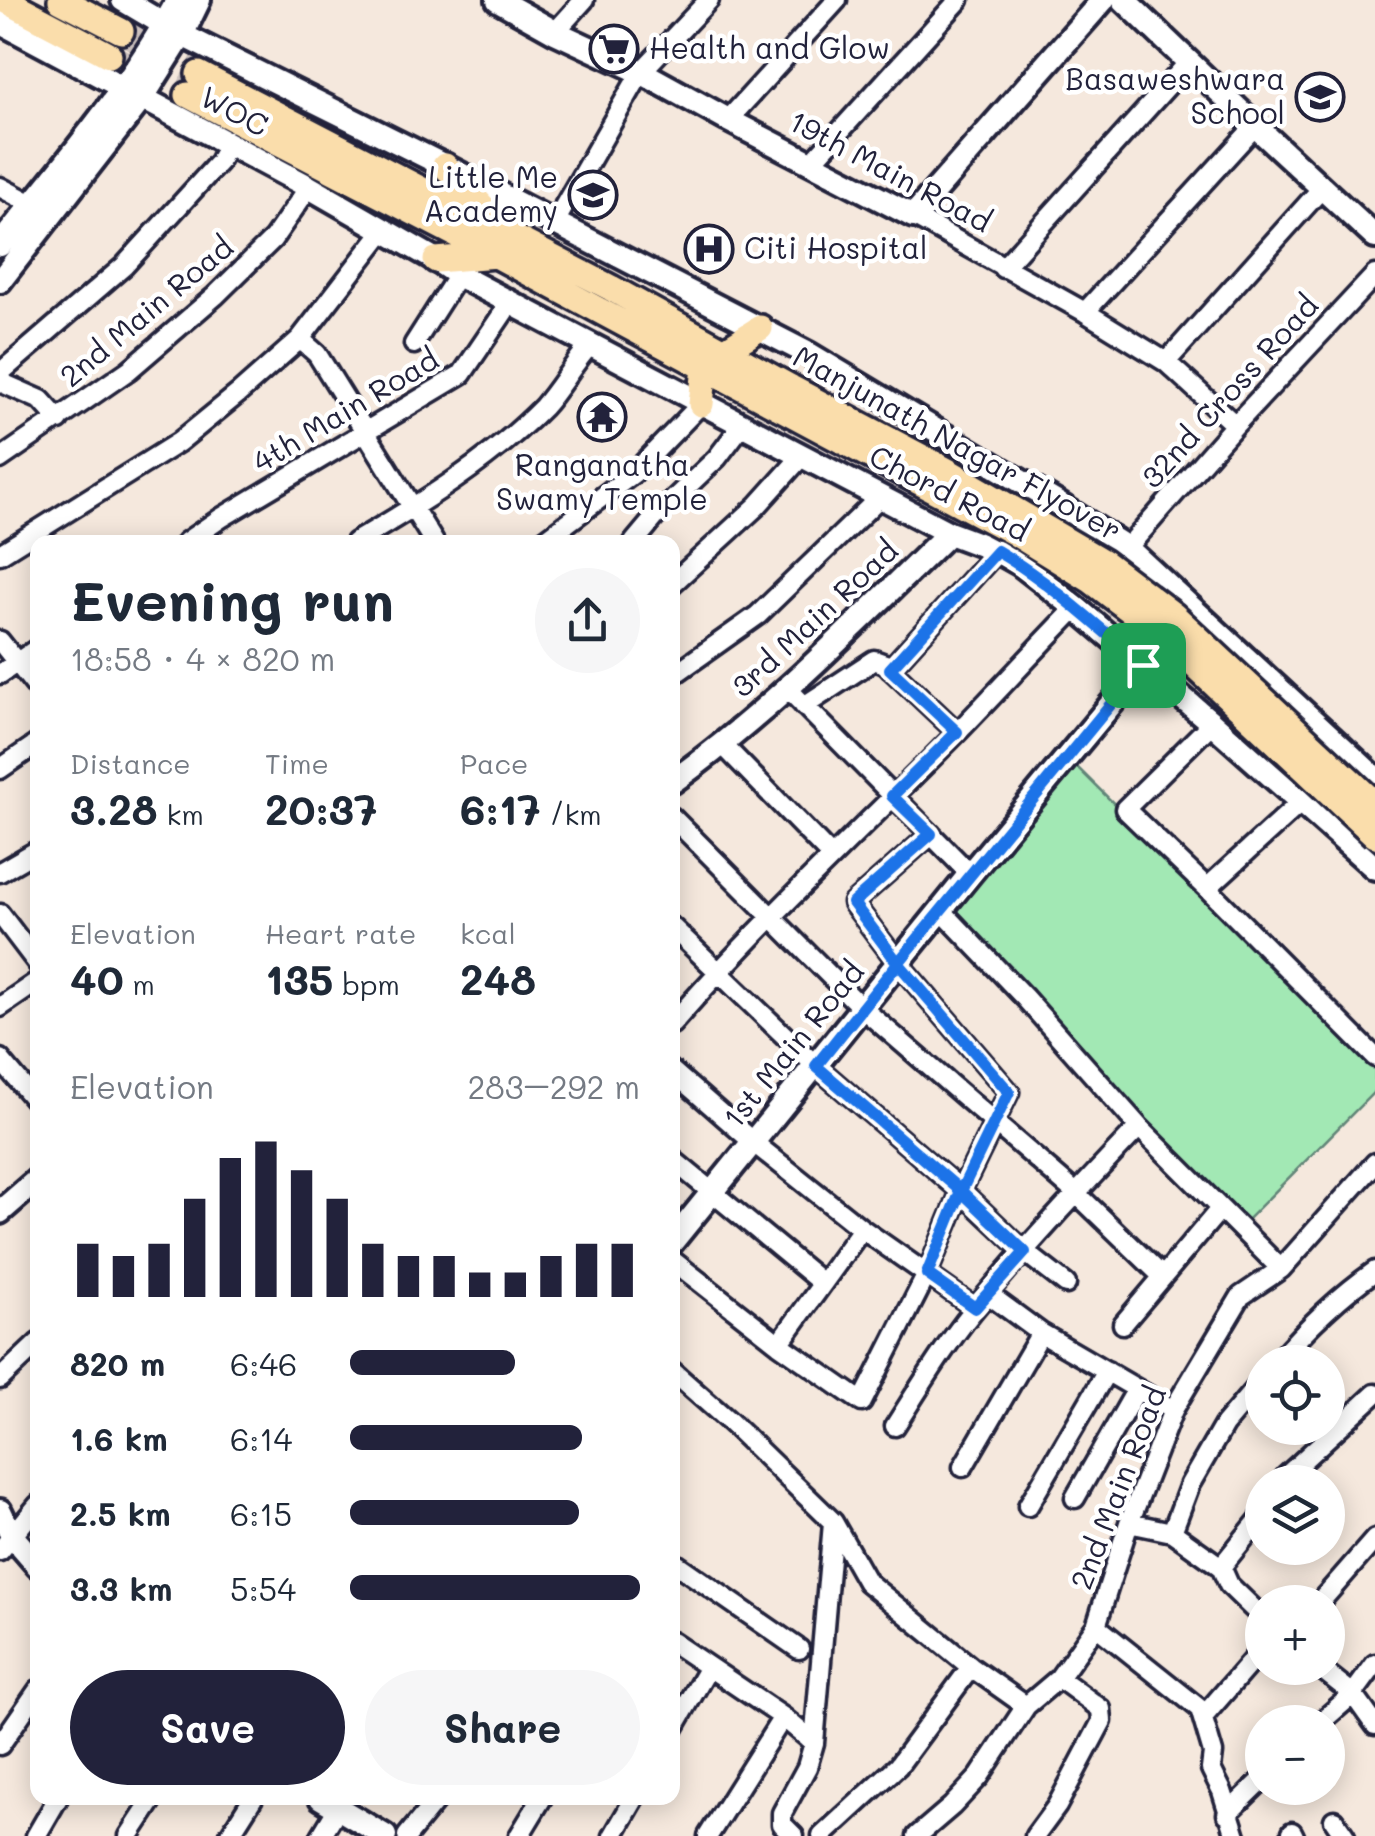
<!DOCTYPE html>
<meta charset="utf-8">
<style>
:root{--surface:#fff;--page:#f6f6f7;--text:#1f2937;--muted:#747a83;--accent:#22223b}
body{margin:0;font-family:Mali,sans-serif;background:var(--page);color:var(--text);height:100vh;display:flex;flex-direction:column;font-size:38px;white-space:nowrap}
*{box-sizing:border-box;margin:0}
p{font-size:32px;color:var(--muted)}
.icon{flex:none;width:55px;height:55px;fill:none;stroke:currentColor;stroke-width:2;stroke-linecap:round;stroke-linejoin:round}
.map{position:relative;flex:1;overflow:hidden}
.drawer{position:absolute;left:30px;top:535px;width:650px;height:1270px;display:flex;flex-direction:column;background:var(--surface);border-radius:20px;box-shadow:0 5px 25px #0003}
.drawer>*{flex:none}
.fabs{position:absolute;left:1245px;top:1345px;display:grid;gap:20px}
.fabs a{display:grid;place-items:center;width:100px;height:100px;border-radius:50%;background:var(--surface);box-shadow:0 5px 25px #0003;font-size:50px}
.pin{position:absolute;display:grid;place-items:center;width:85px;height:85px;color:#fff;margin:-42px;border-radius:20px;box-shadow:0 5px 15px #0006}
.round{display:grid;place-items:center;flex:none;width:105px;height:105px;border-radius:52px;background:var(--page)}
.head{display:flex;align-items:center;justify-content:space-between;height:170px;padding:0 40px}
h1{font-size:55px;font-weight:700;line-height:75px}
.stats{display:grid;grid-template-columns:repeat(3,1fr);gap:15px;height:170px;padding:10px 40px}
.stats div{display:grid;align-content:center}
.stats b{font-size:42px;font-weight:700}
.stats small{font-size:28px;font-weight:400}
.stats p{font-size:28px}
.chart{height:280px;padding:20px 40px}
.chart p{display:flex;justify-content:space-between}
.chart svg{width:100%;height:180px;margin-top:10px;stroke:var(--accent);stroke-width:6}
.action{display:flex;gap:20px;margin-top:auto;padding:20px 40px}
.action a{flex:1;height:115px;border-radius:60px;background:var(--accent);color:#fff;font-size:40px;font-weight:700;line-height:115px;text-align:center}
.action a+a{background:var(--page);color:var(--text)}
ul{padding:0 40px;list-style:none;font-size:32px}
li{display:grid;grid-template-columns:160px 120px 1fr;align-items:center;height:75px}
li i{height:25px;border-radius:12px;background:var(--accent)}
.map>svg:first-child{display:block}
.green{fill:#a2e8b4;stroke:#628578;stroke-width:2.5}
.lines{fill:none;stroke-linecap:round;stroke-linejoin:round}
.primary-tunnel{stroke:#cbc0bd;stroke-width:25;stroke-dasharray:25 12;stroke-linecap:butt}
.street-casing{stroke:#22223b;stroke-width:25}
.secondary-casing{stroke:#22223b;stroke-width:30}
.primary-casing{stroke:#22223b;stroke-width:32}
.street{stroke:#fff;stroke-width:18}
.secondary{stroke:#fff;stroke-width:22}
.primary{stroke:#faddab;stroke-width:25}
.primary-bridge-casing{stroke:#22223b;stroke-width:32;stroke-linecap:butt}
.primary-bridge{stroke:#faddab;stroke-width:25}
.route-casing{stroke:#fff;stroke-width:20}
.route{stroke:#1a73e8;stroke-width:12}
.labels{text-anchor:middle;stroke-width:9;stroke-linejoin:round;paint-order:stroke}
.poi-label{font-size:30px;fill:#22223b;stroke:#fff;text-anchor:start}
.street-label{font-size:30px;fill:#22223b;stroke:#fff}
</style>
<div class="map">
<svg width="1375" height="1836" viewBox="0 0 1375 1836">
<rect width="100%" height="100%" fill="#f5e8dd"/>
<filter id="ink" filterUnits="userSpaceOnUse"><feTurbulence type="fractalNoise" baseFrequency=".01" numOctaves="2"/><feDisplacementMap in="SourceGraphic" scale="20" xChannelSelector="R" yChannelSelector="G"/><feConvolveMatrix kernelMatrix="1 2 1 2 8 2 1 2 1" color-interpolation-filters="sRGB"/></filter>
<g filter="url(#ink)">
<!-- green -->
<path class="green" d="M1076 766 1375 1063V1091L1240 1227 954 913Z"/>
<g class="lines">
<!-- primary-tunnel -->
<path class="primary-tunnel" d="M121 31 199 74
M109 55 188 95"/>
<!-- street casing -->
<g class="street-casing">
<path id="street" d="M555 32 584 0
M728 120 837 0
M812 162 959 0
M0 187 32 204
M913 216 1085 312 1166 362 1235 425
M555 222 641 72 709 0
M1003 268 1189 62
M1085 312 1256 125
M300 339 317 354 434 542
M414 344 458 275
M1166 362 1322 188
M0 373 124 266 219 162 228 143
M0 382 41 400 59 420
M0 459 129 370 215 296 273 239 309 187
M186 542 221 518 462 374 510 303
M355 542C420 504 490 461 543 407 560 388 573 364 590 345
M542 542 634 473 701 404
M634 542 655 517 717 458 742 425
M1127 548 1235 425 1375 275
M0 554 179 442 239 393 300 339 384 230
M672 584 757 506 802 456
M0 641 38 689
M890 669 997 551
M0 674 38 648
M672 676 758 615 880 497
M788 689 970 874
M804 706 874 660 885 664 957 732
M1212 723 1125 809 1207 888 1300 803
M723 745 831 856
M0 769 38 743
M672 817 862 1008 1076 1193 1162 1276
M0 872 38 850
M1207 888 1375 1057
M941 910 1025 998 1139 1127 1281 1269
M0 914 38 964
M672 927 816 1066 961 1191 1025 1252 1066 1284
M0 1007 38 981
M672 1024C761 922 860 831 955 735 996 693 1035 650 1076 608
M0 1059 38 1104
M672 1071 754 1143 862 1229 975 1308
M672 1159 822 1283
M672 1260 779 1344 862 1402 927 1274 961 1191 1009 1092 898 963 853 903 931 834
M988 1294 1041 1333 1173 1410
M1123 1324 1220 1209
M779 1344 862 1229
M1277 1362C1306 1328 1338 1297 1375 1271
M672 1371 730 1422 833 1522 867 1582 971 1667 1026 1706
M0 1379 38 1343
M895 1426C920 1387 944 1347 973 1311 1025 1247 1082 1187 1139 1127
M963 1467 1041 1333
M1282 1482 1286 1476 1375 1394
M1075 1498 1137 1389
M1028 1506 1107 1371
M1129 1523 1172 1532 1221 1567 1262 1516
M1172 1532 1190 1484 1224 1425 1262 1380
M0 1551 38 1505
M672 1561 799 1649
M1221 1567 1229 1585 1262 1617
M1320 1602 1375 1539
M1096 1626 1200 1709 1213 1753 1211 1769 1222 1791 1236 1836
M672 1642 783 1717 814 1743 807 1767 782 1813V1824L794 1836
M1320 1668 1353 1694 1375 1725
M1203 1717 1262 1649
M1321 1722 1353 1694 1375 1664
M672 1731 709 1667
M814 1743 833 1523
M0 1745 38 1690
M1227 1814 1262 1780
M1334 1820 1345 1836
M1292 1832 1294 1836
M36 1836 58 1798
M129 1836 154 1798
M229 1836 253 1798
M321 1836 338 1808
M407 1836 438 1798
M519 1836 542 1798
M613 1836 635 1798
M708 1836 783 1717
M822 1836 898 1766 971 1667
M917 1836 952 1806 979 1777 1026 1706 1059 1678 1096 1626 1129 1523 1173 1410 1241 1296 1281 1269 1375 1163
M1035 1836 1057 1806 1102 1721 1101 1709 1059 1678"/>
</g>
<!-- secondary casing -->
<g class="secondary-casing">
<path id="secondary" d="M123 0 182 35 445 166 809 354 1057 503 1127 548 1375 778
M498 0 555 32 641 72 728 120 913 216 1103 0
M1124 0 1265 135 1375 237
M0 22 309 187 436 260 458 275 949 533 997 551 1020 564 1076 608 1212 723 1375 868
M0 245C62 166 130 89 178 0
M0 281 143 97 182 35 199 0
M672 782C774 709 860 619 949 533
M0 1212 38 1179
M672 1242 970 874 1177 625
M0 1511 12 1536 38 1566
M321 1798 385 1836"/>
</g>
<!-- primary casing -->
<g class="primary-casing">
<path id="primary" d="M5 0 109 55
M61 0 121 31
M199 74 611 288 791 388
M188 95 496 255 779 407
M445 166 494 219
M436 260 496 255
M724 351 760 328
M701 404 705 367"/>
</g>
<!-- street -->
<use href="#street" class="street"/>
<!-- secondary -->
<use href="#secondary" class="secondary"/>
<!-- primary -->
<use href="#primary" class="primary"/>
<!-- primary-bridge casing -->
<g class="primary-bridge-casing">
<path id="primary-bridge" d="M791 388 946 470 1103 562 1173 615 1375 804
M779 407 1015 533 1091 580 1159 632 1375 835"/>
</g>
<!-- primary-bridge -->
<use href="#primary-bridge" class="primary-bridge"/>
</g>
</g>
<g class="lines" filter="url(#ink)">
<!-- route casing -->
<g class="route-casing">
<path id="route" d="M1143 665 898 963 1009 1092 961 1191 1025 1252 975 1308 927 1274 961 1191 816 1066 898 963 853 903 931 834 892 796 957 732 890 669 997 551C1050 582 1096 625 1143 665"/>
</g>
<!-- route -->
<use href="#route" class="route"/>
</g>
<!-- icons -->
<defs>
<g id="supermarket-ring" transform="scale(2.5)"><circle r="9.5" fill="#fff" stroke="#22223b" stroke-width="1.5"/><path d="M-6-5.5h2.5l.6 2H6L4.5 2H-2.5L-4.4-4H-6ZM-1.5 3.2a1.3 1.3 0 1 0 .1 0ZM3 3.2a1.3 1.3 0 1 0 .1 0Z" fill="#22223b"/></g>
<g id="school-ring" transform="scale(2.5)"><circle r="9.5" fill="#fff" stroke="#22223b" stroke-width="1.5"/><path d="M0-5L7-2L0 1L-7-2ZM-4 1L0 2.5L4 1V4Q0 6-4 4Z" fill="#22223b"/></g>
<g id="hospital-ring" transform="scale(2.5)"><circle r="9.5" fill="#fff" stroke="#22223b" stroke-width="1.5"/><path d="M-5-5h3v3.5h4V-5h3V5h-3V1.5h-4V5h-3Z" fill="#22223b"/></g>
<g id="temple-ring" transform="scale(2.5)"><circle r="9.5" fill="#fff" stroke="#22223b" stroke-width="1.5"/><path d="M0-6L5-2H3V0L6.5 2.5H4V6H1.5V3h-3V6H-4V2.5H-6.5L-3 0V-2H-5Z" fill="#22223b"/></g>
</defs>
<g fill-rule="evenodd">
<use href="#supermarket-ring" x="614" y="49"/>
<use href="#school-ring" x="1320" y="97"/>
<use href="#school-ring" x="593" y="195"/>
<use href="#hospital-ring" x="709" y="249"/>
<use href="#temple-ring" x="602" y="417"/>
</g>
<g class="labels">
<!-- poi labels -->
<g class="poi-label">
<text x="649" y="59">Health and Glow</text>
<text x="1285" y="90" text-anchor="end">Basaweshwara<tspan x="1285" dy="34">School</tspan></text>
<text x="558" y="188" text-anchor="end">Little Me<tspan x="558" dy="34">Academy</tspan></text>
<text x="744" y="259">Citi Hospital</text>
<text x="602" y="476" text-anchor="middle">Ranganatha<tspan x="602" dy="34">Swamy Temple</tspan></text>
</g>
<!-- street labels -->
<g class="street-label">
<text transform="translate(234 112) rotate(28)" y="10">WOC</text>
<text transform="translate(890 172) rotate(28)" y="10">19th Main Road</text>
<text transform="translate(147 312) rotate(-40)" y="10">2nd Main Road</text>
<text transform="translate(1230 392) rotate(-48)" y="10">32nd Cross Road</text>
<text transform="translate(346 411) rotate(-31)" y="10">4th Main Road</text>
<text transform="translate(957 444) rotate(29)" y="10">Manjunath Nagar Flyover</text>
<text transform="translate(949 494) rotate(27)" y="10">Chord Road</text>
<text transform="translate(815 619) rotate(-43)" y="10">3rd Main Road</text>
<text transform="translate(794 1045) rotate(-51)" y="10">1st Main Road</text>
<text transform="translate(1119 1488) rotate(-69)" y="10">2nd Main Road</text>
</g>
</g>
</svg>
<div class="fabs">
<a><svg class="icon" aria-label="locate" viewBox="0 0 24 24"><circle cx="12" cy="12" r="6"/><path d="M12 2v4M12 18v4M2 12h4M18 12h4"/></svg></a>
<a><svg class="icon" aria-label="layers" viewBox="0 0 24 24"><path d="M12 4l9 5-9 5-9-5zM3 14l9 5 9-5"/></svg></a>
<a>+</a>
<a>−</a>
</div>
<div class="pin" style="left:1143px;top:665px;background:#1e9e55"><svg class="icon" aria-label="arrive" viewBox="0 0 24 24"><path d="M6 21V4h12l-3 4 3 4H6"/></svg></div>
<section class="drawer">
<div class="head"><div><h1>Evening run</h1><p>18:58 · 4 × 820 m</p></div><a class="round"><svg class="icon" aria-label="share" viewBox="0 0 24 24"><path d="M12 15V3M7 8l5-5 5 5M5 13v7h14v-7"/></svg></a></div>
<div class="stats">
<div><p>Distance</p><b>3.28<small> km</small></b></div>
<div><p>Time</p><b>20:37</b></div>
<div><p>Pace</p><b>6:17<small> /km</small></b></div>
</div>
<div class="stats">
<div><p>Elevation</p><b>40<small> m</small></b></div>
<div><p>Heart rate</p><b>135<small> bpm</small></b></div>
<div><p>kcal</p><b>248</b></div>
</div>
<div class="chart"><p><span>Elevation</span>283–292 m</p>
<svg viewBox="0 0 160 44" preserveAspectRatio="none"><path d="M5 44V31M15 44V34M25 44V31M35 44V20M45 44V10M55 44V6M65 44V13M75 44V20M85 44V31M95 44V34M105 44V34M115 44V38M125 44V38M135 44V34M145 44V31M155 44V31"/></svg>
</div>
<ul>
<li><b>820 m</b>6:46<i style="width:57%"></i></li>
<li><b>1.6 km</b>6:14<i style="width:80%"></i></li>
<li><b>2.5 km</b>6:15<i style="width:79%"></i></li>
<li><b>3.3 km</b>5:54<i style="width:100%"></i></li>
</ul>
<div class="action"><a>Save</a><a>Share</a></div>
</section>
</div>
